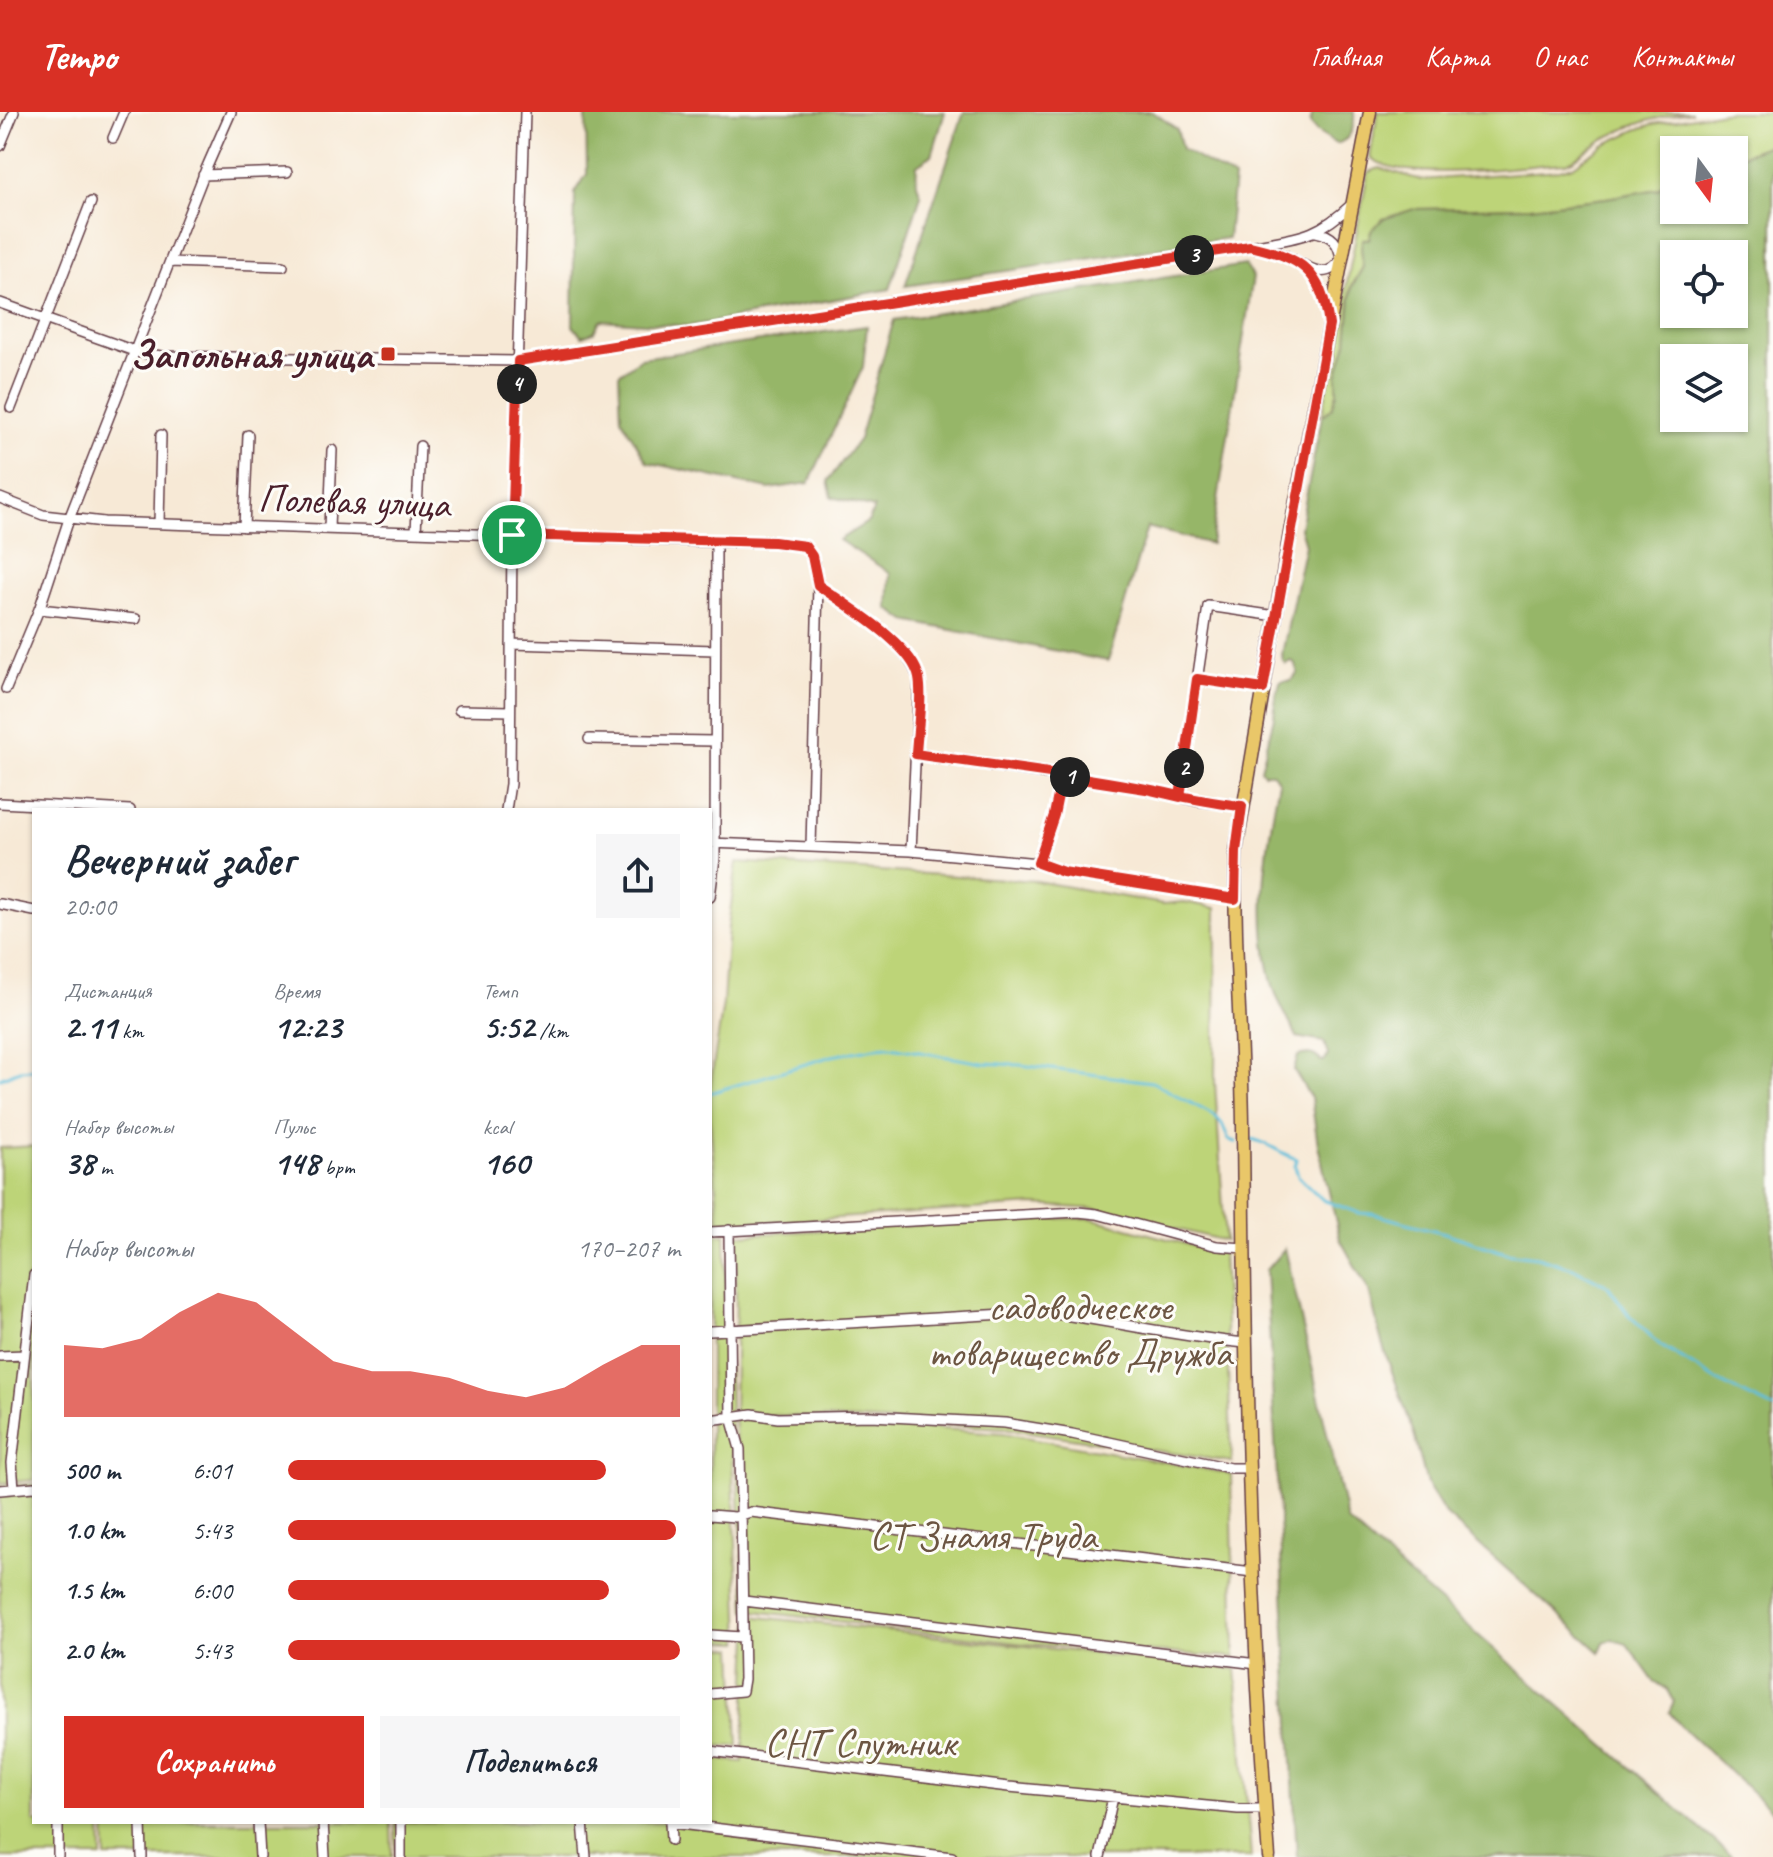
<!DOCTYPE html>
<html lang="ru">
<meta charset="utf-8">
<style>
:root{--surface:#fff;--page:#f6f6f7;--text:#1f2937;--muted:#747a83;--accent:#d93025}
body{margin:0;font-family:Caveat,sans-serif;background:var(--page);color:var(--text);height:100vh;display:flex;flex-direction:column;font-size:30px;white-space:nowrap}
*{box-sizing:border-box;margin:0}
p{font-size:26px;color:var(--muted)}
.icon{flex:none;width:44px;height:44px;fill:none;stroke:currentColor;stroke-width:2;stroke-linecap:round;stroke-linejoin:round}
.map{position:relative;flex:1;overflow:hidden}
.drawer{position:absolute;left:32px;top:696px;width:680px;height:1016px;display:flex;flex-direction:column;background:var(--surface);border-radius:0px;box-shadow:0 2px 6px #0004}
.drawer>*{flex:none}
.needle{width:52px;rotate:165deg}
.fabs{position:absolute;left:1660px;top:24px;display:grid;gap:16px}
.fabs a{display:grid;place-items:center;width:88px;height:88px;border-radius:0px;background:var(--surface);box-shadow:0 2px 6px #0004;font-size:40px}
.pin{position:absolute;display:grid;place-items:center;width:68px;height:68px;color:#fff;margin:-34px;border:4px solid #fff;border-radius:50%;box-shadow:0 2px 8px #0007}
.km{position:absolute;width:40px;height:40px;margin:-20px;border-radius:50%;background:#222;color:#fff;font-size:22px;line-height:40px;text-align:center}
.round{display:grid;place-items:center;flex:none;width:84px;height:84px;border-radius:0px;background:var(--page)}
.summary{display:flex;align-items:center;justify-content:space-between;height:136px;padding:0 32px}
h1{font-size:44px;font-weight:700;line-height:60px}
.stats{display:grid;grid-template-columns:repeat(3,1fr);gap:12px;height:136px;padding:8px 32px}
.stats div{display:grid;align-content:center}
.stats b{font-size:34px;font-weight:700}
.stats small{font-size:22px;font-weight:400}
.stats p{font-size:22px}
.chart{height:224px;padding:16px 32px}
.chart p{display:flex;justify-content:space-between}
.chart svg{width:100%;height:144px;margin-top:8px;fill:var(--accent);opacity:.7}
.primary-button{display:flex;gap:16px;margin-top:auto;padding:16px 32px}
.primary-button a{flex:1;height:92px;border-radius:0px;background:var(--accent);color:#fff;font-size:32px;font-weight:700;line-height:92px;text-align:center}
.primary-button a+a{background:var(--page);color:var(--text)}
ul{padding:0 32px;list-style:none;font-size:26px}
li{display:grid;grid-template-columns:128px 96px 1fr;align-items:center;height:60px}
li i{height:20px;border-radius:10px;background:var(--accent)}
header{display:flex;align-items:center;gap:48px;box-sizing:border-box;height:112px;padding:0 40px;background:var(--accent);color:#fff}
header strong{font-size:38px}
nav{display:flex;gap:44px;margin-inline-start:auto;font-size:28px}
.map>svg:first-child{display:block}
.green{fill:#bdd478;stroke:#847a52;stroke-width:2}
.forest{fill:#96b668;stroke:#706a4a;stroke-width:2;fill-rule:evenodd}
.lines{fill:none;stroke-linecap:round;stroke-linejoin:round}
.stream{stroke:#5ebfdc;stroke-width:3}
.minor-casing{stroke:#643d45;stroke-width:12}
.major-casing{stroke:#643d45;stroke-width:15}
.minor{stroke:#fff;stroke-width:9}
.major{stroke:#e9c769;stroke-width:12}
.route-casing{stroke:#fff;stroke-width:16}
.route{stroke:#d93025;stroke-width:10}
.poi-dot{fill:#c8321e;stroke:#fdfcf7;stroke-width:3}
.labels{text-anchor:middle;stroke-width:6;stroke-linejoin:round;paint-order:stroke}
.poi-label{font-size:40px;font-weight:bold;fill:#4a1f2b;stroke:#fdfcf7;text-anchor:end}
.street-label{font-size:40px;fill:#4a1f2b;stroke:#fdfcf7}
.park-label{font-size:40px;fill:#6c5542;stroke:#fdfcf7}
</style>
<header>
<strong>Tempo</strong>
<nav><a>Главная</a><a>Карта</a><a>О нас</a><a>Контакты</a></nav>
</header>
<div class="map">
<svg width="1773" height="1745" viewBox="0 0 1773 1745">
<rect width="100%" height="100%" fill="#fdfcf7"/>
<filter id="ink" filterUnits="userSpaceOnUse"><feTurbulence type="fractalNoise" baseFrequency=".0125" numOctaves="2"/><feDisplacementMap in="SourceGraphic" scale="16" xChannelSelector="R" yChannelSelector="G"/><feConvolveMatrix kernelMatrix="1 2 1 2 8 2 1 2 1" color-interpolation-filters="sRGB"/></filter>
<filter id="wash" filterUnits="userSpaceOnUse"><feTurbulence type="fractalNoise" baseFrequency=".006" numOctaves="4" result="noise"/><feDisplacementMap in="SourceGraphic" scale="32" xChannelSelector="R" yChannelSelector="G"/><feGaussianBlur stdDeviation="1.8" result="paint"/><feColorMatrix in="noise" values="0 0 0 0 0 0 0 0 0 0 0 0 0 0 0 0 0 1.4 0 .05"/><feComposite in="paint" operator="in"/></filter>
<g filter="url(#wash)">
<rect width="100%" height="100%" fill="#f7e9d6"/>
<!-- green -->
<path class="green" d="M1378 0H1692C1657 4 1624 14 1594 33 1584 39 1577 47 1566 51 1524 53 1401 73 1370 45Z
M1724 0H1773V32L1734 46V38H1674V61L1658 77 1606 86 1530 95 1414 97 1361 134 1363 155 1351 175 1347 230 1337 264V281L1332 296 1322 304 1368 60 1380 56 1421 68 1560 58 1573 54 1603 33 1636 18 1653 12Z
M737 750 1036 769 1163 792 1184 790 1216 796 1215 970 1225 1129 1096 1097 1034 1093 719 1114 710 1010V975L723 892 728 815Z
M34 1034V1368L0 1371V1036Z
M1090 1106 1223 1142 1232 1350 1004 1316 734 1301 737 1123 1028 1107Z
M725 1122C727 1258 735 1394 740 1530L710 1529V1123Z
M734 1303 1003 1321 1231 1362 1235 1545 1025 1532 746 1498Z
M34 1372V1710H101L102 1745H0V1374Z
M750 1504 1236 1557 1251 1745H396L395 1710H710V1647L743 1650Z
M710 1535 734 1536 738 1634H710Z
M105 1710H391L392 1745H106Z"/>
<!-- forest -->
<path class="forest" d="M586 0H945L932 43 917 53 916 69 921 83 890 177 689 214 600 208 594 220 582 224 573 214 575 81 587 62Z
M964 0H1153L1177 17 1182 37 1234 66 1228 126 905 174Z
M1313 0H1354C1355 15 1351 28 1336 32L1317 20 1310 12Z
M1773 32V1700L1681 1614 1669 1600 1674 1589 1668 1578 1653 1568 1627 1532 1612 1527 1604 1531 1600 1540 1445 1402 1427 1372 1414 1322 1382 1231 1369 1179 1340 1127 1318 1033 1311 986 1294 958 1298 944C1308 941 1314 941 1321 949H1325L1328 943 1324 930 1297 925C1287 905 1274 884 1270 862 1256 800 1267 731 1279 670L1273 661H1264L1261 657 1274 605 1276 582 1281 569H1291L1298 561 1294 550 1290 549 1286 552 1283 549 1282 542 1305 433 1300 416 1322 304 1332 296 1337 281V264L1347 230 1352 175 1363 155 1361 134 1363 127H1369L1371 119 1383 107 1414 97 1530 95 1606 86 1658 77 1674 61V98H1734V46ZM1674 142H1734V202H1674ZM1734 246V306H1674V246Z
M1245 153 1253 165 1211 432 1147 415 1108 549 906 509 888 496 890 461 839 428 869 409 874 396 832 385 828 369 859 327 894 208Z
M867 214 863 255 809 371 769 377 647 350 621 306 619 262 641 246Z
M1285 1136 1347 1409 1733 1745H1297L1266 1158Z"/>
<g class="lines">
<!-- stream -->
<path class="stream" d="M0 966 20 958 34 957
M710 981 832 944 885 934 983 951 1020 953 1152 970 1215 1004 1222 1012 1229 1028 1236 1030
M1250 1027C1267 1029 1280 1042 1297 1047L1295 1054 1298 1064 1323 1088 1359 1101 1373 1102 1445 1121 1506 1141 1537 1145 1573 1156 1608 1174 1629 1203 1661 1234 1725 1273 1773 1296"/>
</g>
</g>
<g filter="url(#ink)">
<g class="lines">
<!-- minor casing -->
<g class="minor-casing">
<path id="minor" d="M113 26 124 0
M0 34 14 0
M203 63 287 60
M1253 135C1262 137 1271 138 1279 141 1301 148 1324 175 1341 147 1339 131 1332 123 1316 120
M170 150 283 154
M1306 158C1320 172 1325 185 1328 205
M0 191 137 240 161 244 518 249 1250 134C1298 125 1315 127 1352 92
M11 296 91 90
M0 386 43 403 104 410 716 430H774L805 434 812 444 818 473 811 734
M159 412 161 323
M244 415 248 323
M329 417 332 338
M416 420 420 334
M818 473C853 499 904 524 919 567L911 739
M39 497 136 507
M511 532 715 538
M1197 567 1263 577
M6 577 40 495 69 407 206 57 231 0
M459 598 510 599
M589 627 714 629
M916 642 1146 677 1196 689 1242 694
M1180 685 1208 494 1276 504
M0 691 130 698
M506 698 510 672 512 423 525 0
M710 731 911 739 1038 751 1063 760 1235 787
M1038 751 1054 703 1062 664
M710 785 715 746 716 430
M0 792 34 799
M710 1120 1078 1100 1097 1102 1217 1134 1244 1136
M710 1219 1041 1200C1110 1208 1177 1225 1246 1231
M0 1244 24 1243
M710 1308 752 1302 778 1306 871 1304 1005 1311 1072 1322 1230 1356H1249
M14 1376 12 1351 34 1163
M0 1378 34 1375
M710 1403 735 1405 751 1400 1253 1460
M744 1489 1257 1552
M710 1523 742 1525
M710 1582 742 1579 744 1567 740 1337 731 1305 729 1118
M710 1639 1009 1675 1238 1697H1265
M141 1710 142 1745
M258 1710 260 1745
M323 1710 325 1745
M401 1710V1745
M583 1710 586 1745
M670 1710 671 1728
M671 1711 952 1745
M58 1745V1710
M1100 1745 1113 1685"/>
</g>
<!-- major casing -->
<g class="major-casing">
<path id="major" d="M1269 1745C1250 1501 1245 1256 1243 1012 1242 921 1233 830 1236 739L1291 415 1370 0"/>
</g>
<!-- minor -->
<use href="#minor" class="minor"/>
<!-- major -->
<use href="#major" class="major"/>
</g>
</g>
<g class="lines" filter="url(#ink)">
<!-- route casing -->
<g class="route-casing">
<path id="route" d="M512 423 774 430 805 434 812 444 818 473C845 493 913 532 919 566 923 587 917 620 916 642 992 654 1070 662 1146 677 1178 683 1209 691 1242 694L1236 739 1235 787 1063 760 1038 751 1054 703 1062 664 1146 677 1180 685 1197 567 1263 577 1329 213C1321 158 1302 146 1250 134L518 249 512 423"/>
</g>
<!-- route -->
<use href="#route" class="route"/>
</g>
<!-- markers -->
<rect class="poi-dot" x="380" y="234" width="16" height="16" rx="4"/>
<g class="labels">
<!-- poi labels -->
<g class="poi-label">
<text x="372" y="256">Запольная улица</text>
</g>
<!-- street labels -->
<g class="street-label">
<text transform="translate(354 388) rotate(2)" y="14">Полевая улица</text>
</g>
<!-- park labels -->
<g class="park-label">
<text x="1080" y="1208">садоводческое<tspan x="1080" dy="46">товарищество Дружба</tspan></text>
<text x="983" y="1437">СТ Знамя Труда</text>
<text x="860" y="1644">СНТ Спутник</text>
</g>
</g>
</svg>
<div class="fabs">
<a><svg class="needle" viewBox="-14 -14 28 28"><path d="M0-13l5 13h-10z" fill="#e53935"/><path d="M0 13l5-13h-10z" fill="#747a83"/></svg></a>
<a><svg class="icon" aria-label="locate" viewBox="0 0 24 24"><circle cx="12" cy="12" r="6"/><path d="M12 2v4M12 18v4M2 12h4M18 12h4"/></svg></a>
<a><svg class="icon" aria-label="layers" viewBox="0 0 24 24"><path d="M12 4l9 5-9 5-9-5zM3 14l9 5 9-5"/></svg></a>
</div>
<div class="pin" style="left:512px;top:423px;background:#1e9e55"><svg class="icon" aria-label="arrive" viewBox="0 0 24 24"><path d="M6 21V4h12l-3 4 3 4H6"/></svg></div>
<b class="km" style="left:1070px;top:665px">1</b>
<b class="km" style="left:1184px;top:656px">2</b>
<b class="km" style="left:1194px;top:143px">3</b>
<b class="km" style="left:517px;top:272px">4</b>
<section class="drawer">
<div class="summary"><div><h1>Вечерний забег</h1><p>20:00</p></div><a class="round"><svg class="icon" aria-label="share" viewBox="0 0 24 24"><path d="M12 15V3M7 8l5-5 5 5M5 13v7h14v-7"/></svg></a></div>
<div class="stats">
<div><p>Дистанция</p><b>2.11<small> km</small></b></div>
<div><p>Время</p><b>12:23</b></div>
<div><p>Темп</p><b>5:52<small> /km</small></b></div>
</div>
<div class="stats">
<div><p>Набор высоты</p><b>38<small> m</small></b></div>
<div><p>Пульс</p><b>148<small> bpm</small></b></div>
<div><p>kcal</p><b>160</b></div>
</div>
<div class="chart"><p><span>Набор высоты</span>170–207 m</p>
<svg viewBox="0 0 160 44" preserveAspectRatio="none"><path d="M0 44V22L10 23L20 20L30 12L40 6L50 9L60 18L70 27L80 30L90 30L100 32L110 36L120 38L130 35L140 28L150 22L160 22V44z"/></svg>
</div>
<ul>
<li><b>500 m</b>6:01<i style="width:81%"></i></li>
<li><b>1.0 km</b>5:43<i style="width:99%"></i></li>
<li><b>1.5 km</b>6:00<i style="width:82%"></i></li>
<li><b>2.0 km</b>5:43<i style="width:100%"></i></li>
</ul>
<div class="primary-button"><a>Сохранить</a><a>Поделиться</a></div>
</section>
</div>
